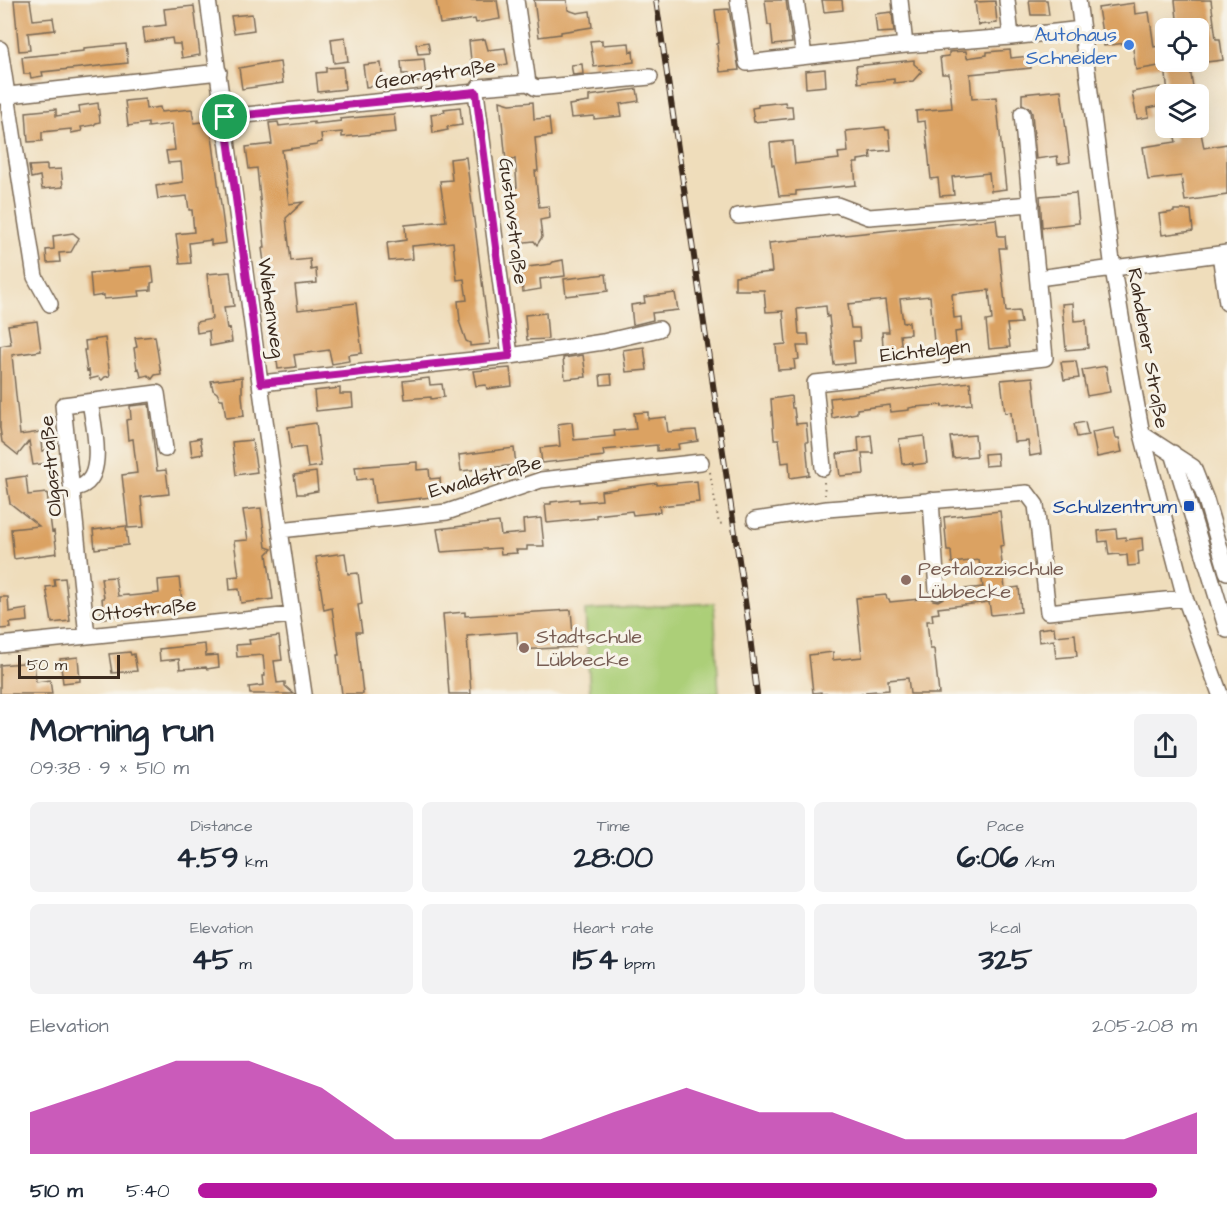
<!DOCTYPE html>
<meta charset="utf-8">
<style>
:root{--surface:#fff;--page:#f2f2f3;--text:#1f2937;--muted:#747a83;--accent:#b5179e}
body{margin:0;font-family:"Architects Daughter",sans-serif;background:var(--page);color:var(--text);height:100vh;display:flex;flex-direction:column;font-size:22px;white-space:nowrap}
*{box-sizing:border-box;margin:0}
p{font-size:20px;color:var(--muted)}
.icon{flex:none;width:33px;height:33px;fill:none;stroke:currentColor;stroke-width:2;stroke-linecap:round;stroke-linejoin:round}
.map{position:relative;height:694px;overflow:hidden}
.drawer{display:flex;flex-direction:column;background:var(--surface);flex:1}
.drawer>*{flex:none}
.tools{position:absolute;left:1155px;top:18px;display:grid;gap:12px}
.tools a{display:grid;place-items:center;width:54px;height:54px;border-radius:9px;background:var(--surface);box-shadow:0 6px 24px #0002;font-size:30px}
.scale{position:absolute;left:18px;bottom:15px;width:102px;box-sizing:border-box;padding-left:6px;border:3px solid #3b2a1e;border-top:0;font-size:16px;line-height:21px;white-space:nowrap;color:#3b2a1e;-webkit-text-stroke:4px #f7f3e8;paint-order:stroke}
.pin{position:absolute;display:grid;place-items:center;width:51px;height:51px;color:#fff;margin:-26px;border:3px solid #fff;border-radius:50%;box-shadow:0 2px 6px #0007}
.round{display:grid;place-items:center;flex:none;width:63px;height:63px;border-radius:9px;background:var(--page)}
.head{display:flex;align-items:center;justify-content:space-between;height:102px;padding:0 30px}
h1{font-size:33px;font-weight:800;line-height:45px}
.stats{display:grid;grid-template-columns:repeat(3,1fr);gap:9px;height:102px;padding:6px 30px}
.stats div{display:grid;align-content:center;border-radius:9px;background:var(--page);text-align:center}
.stats b{font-size:30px;font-weight:800}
.stats small{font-size:16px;font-weight:400}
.stats p{font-size:16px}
.chart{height:168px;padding:12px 30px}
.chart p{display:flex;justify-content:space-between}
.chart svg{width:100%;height:108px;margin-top:6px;fill:var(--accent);opacity:.7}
ul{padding:0 30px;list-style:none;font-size:20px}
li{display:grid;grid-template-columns:96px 72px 1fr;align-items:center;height:45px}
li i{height:15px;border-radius:8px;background:var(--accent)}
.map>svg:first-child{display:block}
.green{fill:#accf78;stroke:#747c4b;stroke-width:1.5}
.building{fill:#dba262}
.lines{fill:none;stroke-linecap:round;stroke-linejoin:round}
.minor-casing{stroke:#7a6955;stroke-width:18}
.path{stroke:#7a6955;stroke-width:2;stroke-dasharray:1.5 4.5;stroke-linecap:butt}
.minor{stroke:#fff;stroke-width:15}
.rail-casing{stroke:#3b2a1e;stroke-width:6}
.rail{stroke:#f7f3e8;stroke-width:4;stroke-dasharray:11;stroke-linecap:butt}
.route-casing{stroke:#fff;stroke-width:12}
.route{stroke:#b5179e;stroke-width:8}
.shop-dot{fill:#3f7fe0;stroke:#f7f3e8;stroke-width:2}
.transit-dot{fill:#1a4fb4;stroke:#f7f3e8;stroke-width:2}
.education-dot{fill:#8d6e63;stroke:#f7f3e8;stroke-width:2}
.labels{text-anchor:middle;stroke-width:6;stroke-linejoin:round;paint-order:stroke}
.shop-label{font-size:20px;fill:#366cbe;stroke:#f7f3e8;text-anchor:end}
.street-label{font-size:20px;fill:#3b2a1e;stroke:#f7f3e8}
.transit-label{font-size:20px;fill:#164399;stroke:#f7f3e8;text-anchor:end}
.education-label{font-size:20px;fill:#785e54;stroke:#f7f3e8;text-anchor:start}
</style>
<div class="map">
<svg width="1227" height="694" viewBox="0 0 1227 694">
<rect width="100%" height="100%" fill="#f7f3e8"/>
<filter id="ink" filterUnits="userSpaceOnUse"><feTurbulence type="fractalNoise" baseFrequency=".0167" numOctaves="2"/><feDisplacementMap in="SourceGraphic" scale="12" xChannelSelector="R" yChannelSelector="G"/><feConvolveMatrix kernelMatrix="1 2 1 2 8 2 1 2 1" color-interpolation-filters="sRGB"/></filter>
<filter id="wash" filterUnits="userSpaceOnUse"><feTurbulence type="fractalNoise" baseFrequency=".008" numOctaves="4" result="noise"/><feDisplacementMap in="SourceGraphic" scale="24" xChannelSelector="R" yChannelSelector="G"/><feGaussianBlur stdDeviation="1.35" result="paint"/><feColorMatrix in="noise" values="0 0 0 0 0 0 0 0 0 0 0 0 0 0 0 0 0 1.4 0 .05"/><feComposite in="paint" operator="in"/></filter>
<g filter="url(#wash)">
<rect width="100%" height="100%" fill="#efddbb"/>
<!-- green -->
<path class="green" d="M714 603 719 694H590L585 610Z"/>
<g id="blocks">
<!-- building -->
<path class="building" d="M14 0H30L33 20 53 18 55 30 28 33 30 50 19 51Z
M436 0H497L500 19 476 23 475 19 440 24Z
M534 0H567L568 10 577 13 590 11 592 27 561 32V34L539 37Z
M765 0H786L792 43 773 45 771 25H768Z
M822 0H842L843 10 824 12Z
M1029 0H1047L1049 15H1031Z
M1175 0H1211L1216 39H1220L1223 60 1198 63V28H1178Z
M995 1 997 23 978 25 975 2Z
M1134 3 1135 14 1149 12 1154 47 1166 45V62H1189L1194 94H1168L1165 65 1136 70 1132 42 1104 46 1098 8Z
M194 6 200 55 182 58 180 44H173L172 38 145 42 143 28 166 25 164 9Z
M729 9 739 70 720 72 717 44 719 43 715 10Z
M892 12 894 32 877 33 875 14Z
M252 14 254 30 234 33 231 16Z
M345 37 348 61 334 63 331 39Z
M485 39 488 50 505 48 508 64 472 70 469 41Z
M602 40V45L629 43 630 52 633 51 634 62 594 67 590 41Z
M428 42 430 53 418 54 416 44Z
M126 44 128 63 42 72 43 76 31 78 30 74H24L22 57 84 51V48Z
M1010 50 1011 58 1030 56 1031 68 970 74 972 99 996 97 1006 189 991 191 989 173 952 177 954 195 940 196 938 178 931 179 925 121 917 122 916 111 952 108 949 74H942L940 57 949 56V52L966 51 967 58 987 55V52Z
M424 59 426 81 409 83 408 74H402L401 61Z
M914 60V64L922 71 913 81 894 83V79L858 83 856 66Z
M280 62 283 83 242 89 239 68 266 63V64Z
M381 63 383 85 366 87 363 65Z
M582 64 583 74 573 75 571 65Z
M343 67 345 89 318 92 316 73 326 72V68Z
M825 69 826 86 806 88 805 71Z
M1160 87 1163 105 1148 108 1149 117 1137 119 1132 92Z
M637 89 639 101 620 104 622 116 594 119V116L571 118 569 105 589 102V96Z
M1061 90 1070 162 1058 164 1057 156 1036 159 1032 113 1030 108 1022 104V94Z
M145 99 146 109 160 107 161 112 192 109 194 123 210 121 226 243 211 245V240L189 243 191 263 180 264 176 234 194 232 192 210H189L187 196 158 199 156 186 183 182 181 162 168 163 166 151 175 150 172 124 148 127V123L128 126 125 101Z
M500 101 510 104 533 102 534 119 549 118 551 136 535 138 538 171H535L539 207 549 206 550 218 540 220 542 237 537 245 534 241 516 243 509 188 517 187 515 159 506 161Z
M785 102 786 106H792L793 118 754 122 752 108 758 107V105Z
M98 103 100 122 96 123 94 125 81 127 82 131 71 133V129L42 132V141L28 142 26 112 56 109V116L80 113 79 106Z
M460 107 462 125 447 127 448 130 433 133 431 114 445 112 444 109Z
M394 114 396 132 342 137V132L321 134 322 142 317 143V145L282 150 289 204 303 202 286 218 291 261 310 259 311 270 316 269 317 283 295 285 298 310 356 303 362 353 348 355 349 361 332 364 329 350 294 355 296 367 278 369 277 361H276L269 299 262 248H265L257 168 249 169 246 147 272 144 269 123 278 122 279 126 314 122V124L341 121 340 119Z
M885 127 886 130H889L891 150 870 152 871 158 858 160V163H854L856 185 796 191V195L779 196 774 165H772L770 143 793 141 795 164 839 159 838 153 848 152 846 131Z
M1173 128H1200L1204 148 1227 144V195L1185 201 1181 176 1148 180 1143 147 1176 142Z
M466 157 490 344 470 346V343L466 341 459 321H460L458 301 467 300 464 279 457 280 453 242 412 246 413 259 389 261 387 243 406 240 405 225 446 221 440 181 452 180 450 159Z
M47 165V170L61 169 63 187 42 189 40 176 31 178 29 166Z
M1076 193 1079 223 1042 227 1040 196Z
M1174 210H1191L1193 231 1162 235 1159 214 1174 212Z
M996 219 998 236H1005L1006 248H999L1006 312 1019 311 1021 323 1007 324 1010 347 989 349 986 321 992 320 989 290 952 294 954 318 961 317 962 331 955 332 957 352 935 354 930 296 900 299 903 323 909 322 910 334 900 335 903 358 884 360 882 332H889L885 300 848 304 851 328H859L860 341H853L855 363 834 365 829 316 827 317 826 306 797 309 799 334H808L809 346H797L799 359 794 360 795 369 778 370 776 345 786 344 783 311 766 312 764 290H735V276L772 272 769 243Z
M73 233 79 238 71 252 59 253 60 262 47 263 46 250 54 249 53 236Z
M563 260 565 276 540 279 541 289 523 292 520 268 551 264 553 262Z
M152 266 154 282 151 283V290L139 291 140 296 104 299V295L92 297 90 273 130 270V268Z
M230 272 234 306 224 307 227 329 230 328 232 342 210 346 209 331 197 333 196 322 212 319 207 274Z
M606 274 608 291 566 296 564 279Z
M675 293 678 310 652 313 653 320 633 325 631 305 645 303 644 297Z
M1073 303 1074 321 1086 320 1088 348 1066 350 1062 304Z
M546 313 548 339 527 340 525 315Z
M37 321 41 351 12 355 20 435 40 432 42 451 46 450 48 463 33 465 29 441 18 455 2 442 0 428V346L11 344 8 325Z
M155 336 161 374 155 375 152 379 148 375 141 377 139 368 137 369 134 348 137 347 135 338Z
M105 338 110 376 105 377 102 380 98 377 90 379 89 370 87 371 84 350H86L85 341Z
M644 347 647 370 626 372 623 350Z
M583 355 586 377 565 379 563 358Z
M1076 361 1079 378 1064 380 1061 362Z
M1106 366 1110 392 1087 396 1082 370Z
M510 368 512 386 487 389 486 385 476 386 473 371Z
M611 374 612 384 601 385 600 375Z
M242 377V396L244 416 226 418 223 399H220L217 393 213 390 211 381Z
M1033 377 1041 454 1030 456 1028 441 1014 442 1011 412 1005 413 1001 380Z
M429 378 430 385 442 384 444 397 431 399V397L405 399 403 381Z
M970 382 972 404 942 407V405L914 407 909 408V410L891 412 890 405 857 409V413L832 418 830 398Z
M340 388V394H352L353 407 316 411 314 391Z
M791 396 792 408H794L796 424 806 423 808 442H806L809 475 790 478 789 462 782 463 779 439H774L771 399Z
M149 404 157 471 166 470 169 494 141 497 144 527 128 528 122 475 137 473 133 439 128 440 126 420 131 419 130 406Z
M648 412V419L666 417 668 432 696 430 698 441 678 444 679 449 657 451V445L603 450 604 456 542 463 540 448 560 446 558 424 572 422 574 440 615 436 614 431 636 429 634 413Z
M1085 422 1088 435 1077 437 1074 424Z
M316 423 321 466 308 468 305 447 291 449 288 427Z
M1114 428 1116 438H1119L1122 452 1097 457 1092 432Z
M871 435 873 453H862L864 474 840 476 837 454 859 451 858 437Z
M975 435 977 456 953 458 950 437Z
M924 436 927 463 913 465V463L902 464 899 439Z
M200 438 203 454 192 456 190 440Z
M252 440 257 472 236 475 232 442Z
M514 448 516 465 461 471 459 455Z
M997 453 998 465 985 466 984 454Z
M417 462V470L429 469 430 479 440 478 441 496 375 503 372 478 357 480 355 467Z
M316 472 318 491 307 493V494H297L294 475Z
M26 476 28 495 47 493 52 532 54 531 57 553 14 559 11 529 39 526 10 503 6 479Z
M697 481 699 502 659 506 660 512 633 515 632 511 596 515V518L547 523 545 504H551V502L579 499V502L602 500 601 491 657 483V485Z
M261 508 266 547 272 549 267 554 273 599 241 603 239 589 230 590 229 577 239 576 234 541 248 540 243 510Z
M1000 511 1004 545 1000 546 1005 589 1019 587 1021 612 991 615 989 602 938 608 939 613 932 614 933 621H927L930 649H934L939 694H910L908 678 888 680 889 690 866 692 867 694H821V692L813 693 809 655 833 652V660L862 657 856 598 886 595 887 599H889L890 602 930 598 933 600 938 601 947 596V591L983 587 979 560 952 563 951 551H947L944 517Z
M541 518 544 546H527V550H516L517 553 501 554 500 548 441 552 437 529 499 522 501 535 524 533 523 520Z
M126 526 128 545 95 549 93 530Z
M1116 529 1117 538 1126 537V540L1142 538 1143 551 1138 552 1139 565 1128 566 1127 555 1120 556 1119 554 1109 555 1107 541 1099 542 1098 531Z
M345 553 348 574 358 573 362 604 358 605 362 632H356L363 694H342L337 655H339L332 608 324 610 316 557Z
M115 577 118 596 128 595 129 596 159 593 158 580 179 578 182 601H178L179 610 150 613 149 606 124 609 125 615 97 619 103 609 102 598H104L101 578Z
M65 578 70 621 52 623 46 587 55 586 54 579Z
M0 597H8L9 612 27 609 28 621 10 623 11 628 0 629Z
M571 610 574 647 518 650 517 632 467 636 471 694H449L443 614 465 612V616Z
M1054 627 1055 636 1075 634 1077 656 1056 658 1054 640 1039 642 1038 629Z
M279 636 282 660 274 661 277 683 285 682V686L294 694H250L249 687 264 685 263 676H265L263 655 237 657 236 645 250 644 249 640Z
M205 644 206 656 218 655 219 667 207 669 206 667 180 669 179 659 160 661 159 649Z
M130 652 131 655 134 654 137 671 112 673 109 654Z
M78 657 80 681 63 683 60 659Z
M34 662 36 682 50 680 52 694H0V665Z"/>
</g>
</g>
<g filter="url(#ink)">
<use href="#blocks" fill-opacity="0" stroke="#7a6955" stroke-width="1.5"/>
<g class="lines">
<!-- minor casing -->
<g class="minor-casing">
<path id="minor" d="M208 0 280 530 304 694
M516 0 528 83
M738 0 747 63 905 45 1011 37 1082 29
M796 0 804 56
M900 0 905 45
M1007 0 1011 37
M1078 0 1113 269 1128 358 1142 434 1185 598 1220 694
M0 49 35 277 50 304
M0 96 219 72
M225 117 476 92 479 87 528 83 536 88 650 77
M738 216 837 205 869 217 1031 204
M1220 254 1227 303
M1038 278 1227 253
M510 356 603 342 659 329
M261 383 510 356 476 92
M1142 434 1193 467 1206 500 1227 572
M1173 453 1227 630
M823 468 815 383 1045 358 1022 114
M72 489C76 487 82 487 85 484 105 471 93 422 90 402
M931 500 937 591
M755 520 827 509 1027 493 1036 505 1048 612 1185 598
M280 530 447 512 541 480 701 462
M87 636 63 405 157 393 165 449
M0 645 292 615"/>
</g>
<!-- path -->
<path class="path" d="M710 472 719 524 726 523
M824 482 825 495"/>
<!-- minor -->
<use href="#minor" class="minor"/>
<!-- rail casing -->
<g class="rail-casing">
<path id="rail" d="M656 0 748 621 757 694"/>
</g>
<!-- rail -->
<use href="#rail" class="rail"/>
</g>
</g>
<g class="lines" filter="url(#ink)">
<!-- route casing -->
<g class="route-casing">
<path id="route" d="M476 92 510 356 261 383 225 117Z"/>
</g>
<!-- route -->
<use href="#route" class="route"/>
</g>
<!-- markers -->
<circle class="shop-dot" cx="1129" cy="45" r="6"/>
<rect class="transit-dot" x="1183" y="500" width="12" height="12" rx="3"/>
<g class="education-dot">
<circle cx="906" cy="580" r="6"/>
<circle cx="524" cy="648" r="6"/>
</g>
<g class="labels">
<!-- shop labels -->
<g class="shop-label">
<text x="1117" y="41">Autohaus<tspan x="1117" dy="23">Schneider</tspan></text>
</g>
<!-- street labels -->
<g class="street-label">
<text transform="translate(435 73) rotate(-8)" y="7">Georgstraße</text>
<text transform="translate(514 221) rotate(83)" y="7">Gustavstraße</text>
<text transform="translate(272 308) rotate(82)" y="7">Wiehenweg</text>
<text transform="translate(1149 348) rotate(80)" y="7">Rahdener Straße</text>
<text transform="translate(925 350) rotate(-6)" y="7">Eichtelgen</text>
<text transform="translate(50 466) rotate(-95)" y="7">Olgastraße</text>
<text transform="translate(485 476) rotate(-15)" y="7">Ewaldstraße</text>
<text transform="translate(144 609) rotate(-6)" y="7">Ottostraße</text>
</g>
<!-- transit labels -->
<g class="transit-label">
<text x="1177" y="513">Schulzentrum</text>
</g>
<!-- education labels -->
<g class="education-label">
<text x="918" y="575">Pestalozzischule<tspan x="918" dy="23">Lübbecke</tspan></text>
<text x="536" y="643">Stadtschule<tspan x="536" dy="23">Lübbecke</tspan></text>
</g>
</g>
</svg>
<div class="tools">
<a><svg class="icon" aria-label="locate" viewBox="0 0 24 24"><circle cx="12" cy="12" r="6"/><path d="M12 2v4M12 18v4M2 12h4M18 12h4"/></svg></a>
<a><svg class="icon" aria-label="layers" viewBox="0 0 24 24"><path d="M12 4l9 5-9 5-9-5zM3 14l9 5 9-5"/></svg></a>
</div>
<div class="scale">50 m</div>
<div class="pin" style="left:225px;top:117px;background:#1e9e55"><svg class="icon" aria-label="arrive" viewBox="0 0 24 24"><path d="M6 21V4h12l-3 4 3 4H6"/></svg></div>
</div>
<section class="drawer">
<div class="head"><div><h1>Morning run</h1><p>09:38 · 9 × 510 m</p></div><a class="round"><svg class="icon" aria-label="share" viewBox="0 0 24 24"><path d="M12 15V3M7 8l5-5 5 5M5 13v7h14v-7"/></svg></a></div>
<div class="stats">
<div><p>Distance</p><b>4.59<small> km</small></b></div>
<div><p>Time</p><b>28:00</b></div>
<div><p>Pace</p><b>6:06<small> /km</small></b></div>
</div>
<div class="stats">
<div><p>Elevation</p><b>45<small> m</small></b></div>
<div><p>Heart rate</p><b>154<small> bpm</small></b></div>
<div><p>kcal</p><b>325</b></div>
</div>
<div class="chart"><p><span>Elevation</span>205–208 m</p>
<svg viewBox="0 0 160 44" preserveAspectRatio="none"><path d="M0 44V27L10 17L20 6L30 6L40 17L50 38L60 38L70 38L80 27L90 17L100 27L110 27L120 38L130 38L140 38L150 38L160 27V44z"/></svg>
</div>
<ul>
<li><b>510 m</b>5:40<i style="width:96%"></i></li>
</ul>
</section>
